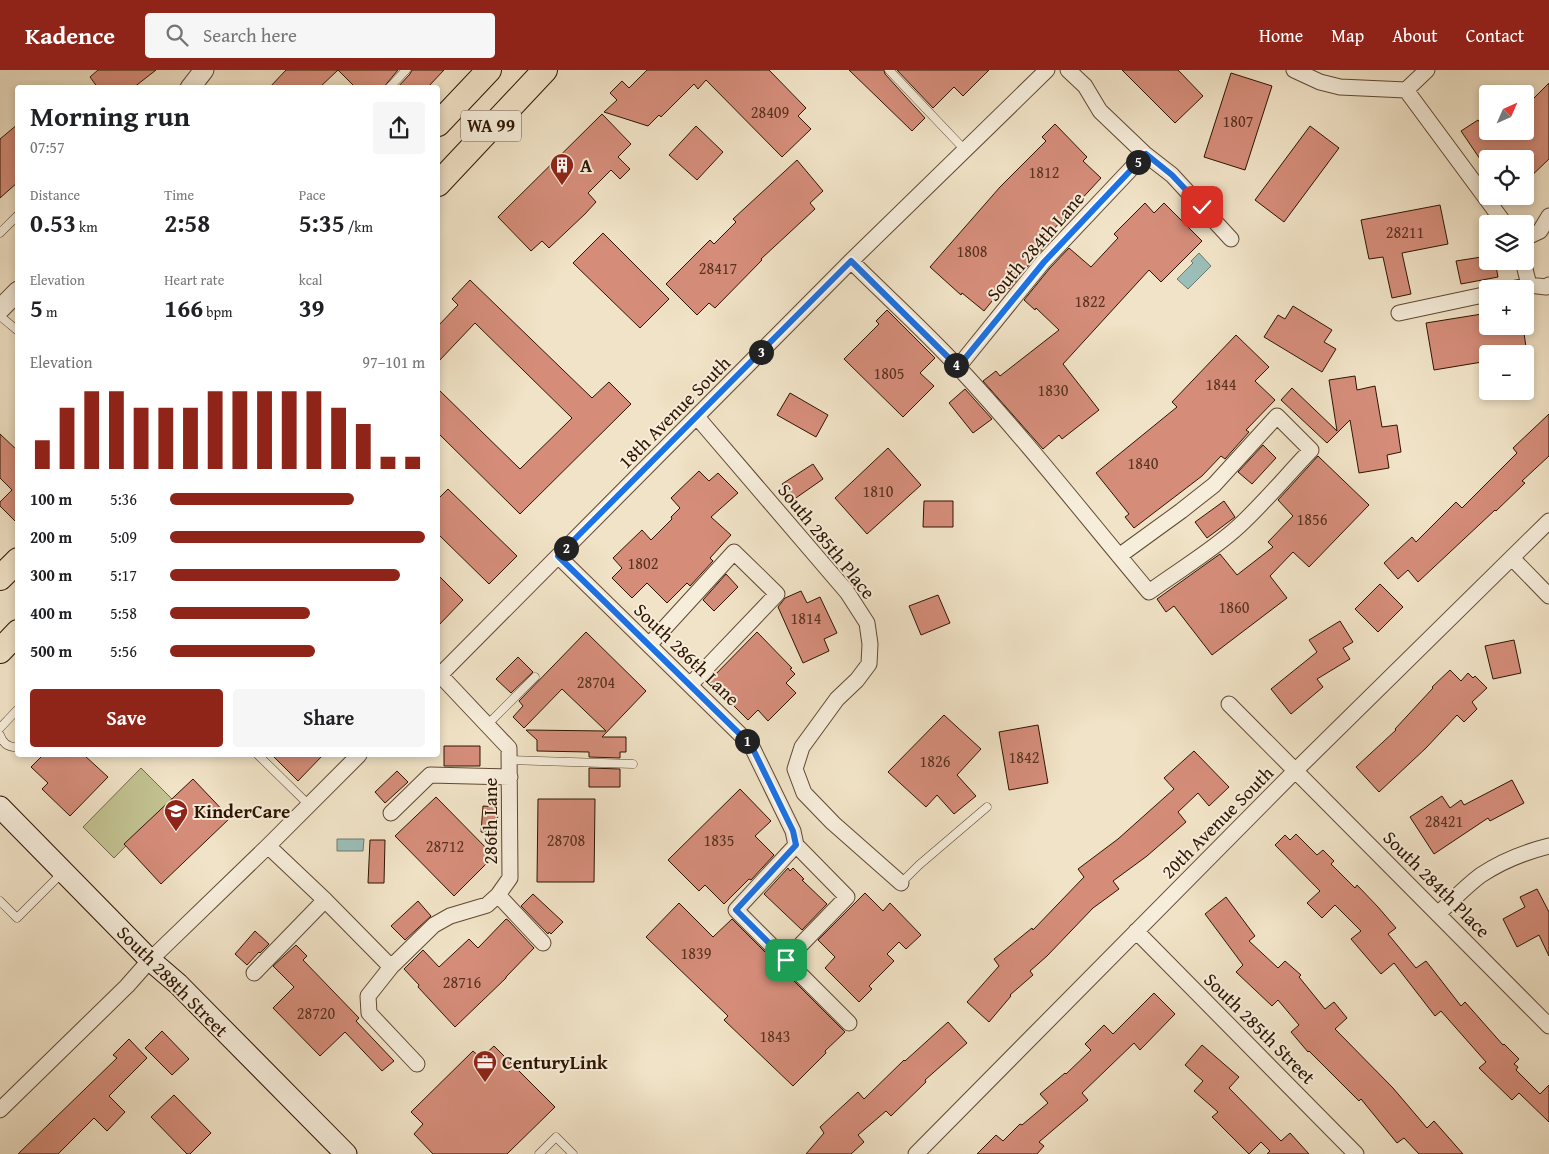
<!DOCTYPE html>
<meta charset="utf-8">
<style>
:root{--surface:#fff;--page:#f6f6f6;--text:#202124;--muted:#757577;--accent:#8f2418}
body{margin:0;font-family:"Gentium Book Plus",serif;background:var(--page);color:var(--text);height:100vh;display:flex;flex-direction:column;font-size:19px;white-space:nowrap}
*{box-sizing:border-box;margin:0}
p{font-size:16px;color:var(--muted)}
.icon{flex:none;width:28px;height:28px;fill:none;stroke:currentColor;stroke-width:2;stroke-linecap:round;stroke-linejoin:round}
.map{position:relative;flex:1;overflow:hidden}
.sheet{position:absolute;left:15px;top:15px;width:425px;height:672px;display:flex;flex-direction:column;background:var(--surface);border-radius:5px;box-shadow:0 2px 8px #0003}
.sheet>*{flex:none}
.needle{width:32px;rotate:45deg}
.buttons{position:absolute;left:1479px;top:15px;display:grid;gap:10px}
.buttons a{display:grid;place-items:center;width:55px;height:55px;border-radius:5px;background:var(--surface);box-shadow:0 2px 8px #0003;font-size:25px}
.pin{position:absolute;display:grid;place-items:center;width:42px;height:42px;color:#fff;margin:-21px;border-radius:10px;box-shadow:0 2px 8px #0006}
.km{position:absolute;width:25px;height:25px;margin:-12px;border-radius:50%;background:#222;color:#fff;font-size:14px;line-height:25px;text-align:center}
.round{display:grid;place-items:center;flex:none;width:52px;height:52px;border-radius:5px;background:var(--page)}
.headline{display:flex;align-items:center;justify-content:space-between;height:85px;padding:0 15px}
h1{font-size:28px;font-weight:700;line-height:38px}
.metrics{display:grid;grid-template-columns:repeat(3,1fr);gap:8px;height:85px;padding:5px 15px}
.metrics div{display:grid;align-content:center}
.metrics b{font-size:25px;font-weight:700}
.metrics small{font-size:14px;font-weight:400}
.metrics p{font-size:14px}
.chart{height:140px;padding:10px 15px}
.chart p{display:flex;justify-content:space-between}
.chart svg{width:100%;height:90px;margin-top:5px;stroke:var(--accent);stroke-width:6}
.button{display:flex;gap:10px;margin-top:auto;padding:10px 15px}
.button a{flex:1;height:58px;border-radius:5px;background:var(--accent);color:#fff;font-size:20px;font-weight:700;line-height:58px;text-align:center}
.button a+a{background:var(--page);color:var(--text)}
ul{padding:0 15px;list-style:none;font-size:16px}
li{display:grid;grid-template-columns:80px 60px 1fr;align-items:center;height:38px}
li i{height:12px;border-radius:6px;background:var(--accent)}
header{display:flex;align-items:center;gap:30px;box-sizing:border-box;height:70px;padding:0 25px;background:var(--accent);color:#fff}
header strong{font-size:24px}
nav{display:flex;gap:28px;margin-inline-start:auto;font-size:18px}
.search{width:350px;height:45px;background:var(--page);display:flex;align-items:center;gap:12px;box-sizing:border-box;padding:0 18px;border-radius:5px;color:var(--muted);font-size:19px}
.map>svg:first-child{display:block}
.green{fill:#c2c190;stroke:#786a48}
.water{fill:#9bbeb8;stroke:#6f7a6e}
.building{fill:#d58d7a;stroke:#2e1400}
.lines{fill:none;stroke-linecap:round;stroke-linejoin:round}
.service-casing{stroke:#5f4832;stroke-width:9}
.minor-casing{stroke:#5f4832;stroke-width:17}
.tertiary-casing{stroke:#5f4832;stroke-width:21}
.secondary-casing{stroke:#2e1400;stroke-width:23}
.primary-casing{stroke:#2e1400;stroke-width:26}
.service{stroke:#f6eddb;stroke-width:8}
.minor{stroke:#f6eddb;stroke-width:15}
.tertiary{stroke:#f6eddb;stroke-width:19}
.secondary{stroke:#f6eddb;stroke-width:21}
.primary{stroke:#f1e3c7;stroke-width:24}
.route-casing{stroke:#fff;stroke-width:10}
.route{stroke:#1a73e8;stroke-width:6}
.labels{text-anchor:middle;stroke-width:4;stroke-linejoin:round;paint-order:stroke}
.number-label{font-size:16px;fill:#58321e}
.shield{fill:#f6eddb;stroke:#6a5542;stroke-width:1}
.shield-label{font-size:18px;font-weight:bold;fill:#2e1400}
.poi-label{font-size:19px;font-weight:bold;fill:#2e1400;stroke:#f6eddb;text-anchor:start}
.street-label{font-size:19px;fill:#2e1400;stroke:#f6eddb}
</style>
<header>
<strong>Kadence</strong>
<div class="search"><svg class="icon" aria-label="search" viewBox="0 0 24 24"><circle cx="10" cy="10" r="6"/><path d="M15 15l6 6"/></svg>Search here</div>
<nav><a>Home</a><a>Map</a><a>About</a><a>Contact</a></nav>
</header>
<div class="map">
<svg width="1549" height="1084" viewBox="0 0 1549 1084">
<rect width="100%" height="100%" fill="#f1e3c7"/>
<filter id="stains"><feTurbulence type="fractalNoise" baseFrequency=".004" numOctaves="4"/><feColorMatrix values="0 0 0 0 .2 0 0 0 0 .09 0 0 0 0 .02 0 0 0 .5 -.17"/></filter>
<radialGradient id="worn" r=".72"><stop offset=".6" stop-color="#630" stop-opacity="0"/><stop offset="1" stop-color="#630" stop-opacity=".3"/></radialGradient>
<!-- green -->
<path class="green" d="M141 698 172 729 114 788 83 757Z"/>
<!-- water -->
<path class="water" d="M1199 183 1211 196 1188 219 1177 209 1193 193 1191 191Z
M337 769H364L363 781H337Z"/>
<!-- building -->
<path class="building" d="M98 0H156L133 18H98L90 7Z
M286 0H338L319 18H269Z
M338 0H398L383 18H356Z
M412 0H444L427 18H397L410 4Z
M647 0H769L806 38 798 46 811 59 782 87 706 10 698 19 694 14 661 47 659 45 648 56 604 42 617 30 610 23 622 11 629 18Z
M849 0H884L885 4 925 48 912 61Z
M897 0H989L963 26 954 17 933 38Z
M1122 0H1178L1203 26 1175 53Z
M1231 3 1272 16 1245 100 1204 87Z
M1549 13V89L1525 112V89H1480L1461 61 1478 50 1486 61H1525V21L1533 29Z
M602 44 631 74 618 87 630 99 620 109 611 100 588 123 596 132 585 144 549 178 542 171 531 181 498 147Z
M18 54V112L0 128V69Z
M1055 54 1087 87 1083 91 1101 108 1051 162 1055 165 1036 186 1009 219 1005 215 984 241 962 223 961 225 930 197 1000 117 1046 71 1042 67Z
M696 56 723 82 697 110 669 85Z
M1310 56 1339 78 1284 152 1255 130Z
M797 90 823 121 810 133 815 139 761 189 762 190 715 238 709 233 697 245 666 214 710 170 714 174 736 152 733 149Z
M1145 133 1154 143 1164 133 1202 171 1161 212 1149 200 1063 294 1099 340 1062 369 1059 365 1043 379 983 311 996 301 1000 306 1059 260 1036 238 1035 240 1024 230 1050 198 1069 178 1091 197 1118 168 1114 164Z
M1440 135 1448 174 1402 183 1411 224 1392 228 1383 187 1369 189 1361 150Z
M603 163 669 229 640 258 573 193Z
M1488 186V191H1495L1498 207 1461 214 1456 191Z
M470 210 592 328 609 312 631 334 520 444 438 363V319L520 399 572 348 475 253 438 292V256L458 235 452 229Z
M1293 236 1332 260 1324 272 1336 279 1322 302 1264 267 1278 245 1285 249Z
M887 240 935 288 920 303 934 316 903 347 844 289 879 254 876 251Z
M1488 243V256H1523L1527 284H1488V291L1434 300 1426 253Z
M1236 265 1269 297 1255 311 1275 330 1246 360 1249 362 1225 389 1221 386 1202 406 1134 458 1125 447 1129 444 1096 403 1177 337 1172 332Z
M1355 306 1357 320 1375 316 1382 357 1397 355 1401 382 1387 385 1389 398 1359 403 1350 350 1327 373 1281 330 1292 318 1337 361 1329 310Z
M965 319 992 349 973 363 949 333Z
M790 323 828 345 816 367 777 345Z
M1549 344V386L1522 411 1525 413 1496 441 1495 440 1418 512 1408 500 1398 509 1384 493 1412 467 1416 472 1456 432 1462 438 1517 383 1513 378Z
M0 364 18 381V454L0 436V432L12 420 0 408Z
M1263 375 1276 388 1252 414 1238 402Z
M888 378 921 415 867 464 835 428Z
M1318 386 1369 435 1309 497 1293 482 1270 506 1287 528 1212 585 1174 536 1166 542 1157 529 1220 484 1237 505 1273 477 1268 472 1293 446 1278 430Z
M813 394 823 409 793 430 782 414Z
M699 401 709 411 718 403 738 423 711 447 731 465 710 488 713 491 690 516 687 513 667 533 647 513 632 528 612 508 622 498 613 488 642 460 651 470 672 449 671 447 680 438 671 428Z
M448 419 517 486 489 514 438 464V429Z
M924 431H953V457H923Z
M1224 431 1235 447 1207 468 1195 452Z
M726 504 738 517 714 541 703 530Z
M438 505 463 530 438 556Z
M1380 514 1403 537 1378 562 1355 539Z
M801 521 807 533 820 527 837 563 824 569 829 581 803 593 778 537 785 528Z
M938 525 950 553 921 565 909 536Z
M1340 551 1353 572 1343 578 1350 589 1317 609 1323 617 1291 644 1271 619 1317 582 1309 570Z
M586 562 646 621 602 667H626V682H620V688L589 687V682L537 681V670L526 660 606 661 562 619 524 658 513 647 523 636 519 631Z
M757 562 792 598 790 599 795 604 786 613 796 623 768 651 758 640 748 650 709 611Z
M1514 570 1521 603 1493 609 1485 576Z
M518 587 533 602 511 623 496 609Z
M1450 600 1461 611 1468 603 1473 608 1475 606 1487 618 1472 632 1477 639 1464 652 1457 645 1426 678 1379 722 1356 697 1396 660 1395 659 1433 618 1432 617Z
M944 645 981 679 957 705 976 726 954 744 937 725 926 737 888 702Z
M1038 655 1048 713 1009 720 999 662Z
M444 676H480V696H444Z
M1194 681 1229 717 1209 736 1198 723 1178 742 1186 752 1147 786 1113 811 1119 819 1093 838 1047 886 1030 901 1033 905 1010 925 1011 926 989 952 967 932 999 896 994 889 1032 858 1033 860 1084 807 1078 799 1118 769 1174 719 1164 708Z
M43 685H84L108 707 70 746 42 719 48 713 31 697Z
M272 685H323L298 711Z
M589 698 620 699V717H589Z
M397 701 408 712 385 733 375 722Z
M193 709 230 748 161 814 124 774Z
M1512 710 1524 733 1490 751 1488 748 1434 784 1410 747 1442 726 1450 738 1461 730 1464 735Z
M740 719 771 751 755 766 774 785 751 810 749 809 724 834 705 815 699 821 668 790Z
M436 727 494 786 454 826 395 766Z
M538 729H595L594 812H537Z
M483 736 498 737 497 763 481 762Z
M1296 764 1317 785 1323 780 1334 791 1331 794 1355 818 1357 815 1378 837 1396 858 1388 864 1416 898 1426 891 1461 936 1465 932 1503 975 1504 974 1519 989 1514 994 1518 997 1516 1000 1540 1024 1549 1015V1052L1519 1023 1512 1030 1479 998 1486 992 1441 941 1435 946 1394 893 1381 904 1351 869 1361 861 1335 835 1322 848 1307 833 1320 821 1275 775 1285 765 1290 770Z
M370 770H385L384 813H368Z
M788 798 790 801 793 798 804 809 802 810 827 834 802 860 764 824Z
M1537 819 1549 842V886L1539 865 1517 877 1503 849 1525 837 1520 827Z
M865 823 883 841 890 833 921 865 906 879 899 872 887 884 894 891 869 916 872 919 859 932 825 898 835 887 818 870Z
M533 824 563 852 551 864 549 862 548 864 521 836Z
M1226 827 1255 866 1249 871 1278 898 1285 891 1301 905 1299 907 1325 939 1334 932 1347 948 1335 959 1393 1018 1427 1058 1434 1051 1463 1084H1419L1404 1068 1397 1073 1361 1029 1359 1031 1309 981 1308 982 1291 962 1299 955 1278 930 1272 936 1236 902 1243 895 1205 844Z
M418 831 431 846 405 870 391 856Z
M679 833 713 867 732 849 845 962 825 981 826 983 793 1016 724 950 728 946 646 867Z
M506 849 508 850 534 878 506 907V908L455 957 418 917 419 915 404 899 423 880 439 897 469 869 478 878Z
M255 861 269 874 260 883 259 882 247 895 235 884Z
M296 875 307 886 303 890 359 948 356 951 394 991 382 1001 345 962 320 986 273 938 294 917 273 896Z
M1154 923 1175 944 1140 980 1134 973 1082 1023 1088 1030 1039 1072 1044 1076 1037 1084H977L996 1065 1003 1071 1020 1054 1022 1055 1048 1033 1040 1024 1065 1003 1066 1004 1091 980 1085 974 1104 955 1113 964Z
M948 952 967 973 925 1010 926 1012 891 1046 886 1041 858 1065 864 1072 851 1084H806L824 1063 820 1057 858 1022 864 1029 904 990 905 991Z
M162 961 189 989 172 1005 145 978Z
M129 969 147 988 109 1026 125 1042 107 1061 94 1048 58 1084H18L117 988 113 985Z
M1202 975 1239 1007 1229 1018 1281 1071 1290 1063 1309 1084H1267L1270 1081 1261 1072 1249 1084 1212 1047 1218 1042 1194 1021 1203 1011 1185 995Z
M494 976 555 1037 507 1084H433L414 1064 423 1054 411 1042 473 981 481 988Z
M174 1025 211 1063 190 1084H187L151 1047Z"/>
<g class="lines">
<!-- service casing -->
<g class="service-casing">
<path id="service" d="M889 0 965 80
M389 18 406 0
M0 163 18 145
M0 246 18 261
M487 655 535 607
M0 658 18 639
M0 665C3 674 9 678 18 677
M258 685 309 735
M509 690 633 694
M901 813 919 795 987 737
M0 831 17 848 62 803
M539 1084 556 1067 573 1084"/>
</g>
<!-- minor casing -->
<g class="minor-casing">
<path id="minor" d="M1068 0 1085 16 1100 41 1145 84 1172 105 1231 169
M1294 0 1320 12 1340 17 1406 20 1505 154
M1406 20 1427 0
M1525 168 1540 161 1549 146
M851 191C887 227 925 261 959 298 1026 370 1086 447 1149 522 1179 500 1212 481 1239 456 1265 432 1287 405 1311 380L1277 346 1214 415 1181 441 1119 486
M1523 191 1529 215
M1512 219 1529 215 1546 217 1549 215
M1399 243 1488 224
M958 297 1043 192 1145 84
M697 347 847 522 867 553 870 574 869 594 857 610 837 629 802 677 795 699 804 723 833 753 901 813
M558 486 751 675 793 761 796 775 736 840 849 953
M1512 488 1549 526
M649 575 734 482 777 524 690 615
M438 607 851 191 1047 0
M1229 634 1549 956
M391 743 430 705 510 707
M268 776 325 830 391 897 434 855 450 846 487 835 498 825 510 808 509 678 440 605
M498 825 543 873
M1438 844C1452 831 1466 816 1481 805 1502 791 1525 782 1549 776
M1136 861 1356 1084
M786 890 847 827 796 775
M391 897 368 926 369 943 417 994
M254 903 325 830
M0 1040 127 916 150 890 268 776 359 685
M916 1084 1295 701 1549 451"/>
</g>
<!-- tertiary casing -->
<g class="tertiary-casing">
<path id="tertiary" d="M190 18 204 0
M0 239 18 221"/>
</g>
<!-- secondary casing -->
<g class="secondary-casing">
<path id="secondary" d="M0 737 150 890 178 914 346 1084"/>
</g>
<!-- primary casing -->
<g class="primary-casing">
<path id="primary" d="M438 54 489 0
M438 114 545 0
M0 508 18 490
M0 581 18 562"/>
</g>
<!-- service -->
<use href="#service" class="service"/>
<!-- minor -->
<use href="#minor" class="minor"/>
<!-- tertiary -->
<use href="#tertiary" class="tertiary"/>
<!-- secondary -->
<use href="#secondary" class="secondary"/>
<!-- primary -->
<use href="#primary" class="primary"/>
</g>
<g class="lines">
<!-- route casing -->
<g class="route-casing">
<path id="route" d="M786 890 736 840 796 775 793 761 751 675 558 486 851 191 958 297 1044 192 1146 84 1172 105 1202 137"/>
</g>
<!-- route -->
<use href="#route" class="route"/>
</g>
<!-- icons -->
<defs>
<g id="building-pin" transform="scale(1.25)"><path d="M0 17L-7.5 6A9.5 9.5 0 1 1 7.5 6Z" fill="#8f2418" stroke="#f6eddb"/><path d="M-4-6H4V6H1V3H-1V6H-4ZM-2.5-4.3h1.7v1.8h-1.7ZM.8-4.3h1.7v1.8H.8ZM-2.5-1h1.7V.8h-1.7ZM.8-1h1.7V.8H.8Z" fill="#fff"/></g>
<g id="school-pin" transform="scale(1.25)"><path d="M0 17L-7.5 6A9.5 9.5 0 1 1 7.5 6Z" fill="#8f2418" stroke="#f6eddb"/><path d="M0-5L7-2L0 1L-7-2ZM-4 1L0 2.5L4 1V4Q0 6-4 4Z" fill="#fff"/></g>
<g id="office-pin" transform="scale(1.25)"><path d="M0 17L-7.5 6A9.5 9.5 0 1 1 7.5 6Z" fill="#8f2418" stroke="#f6eddb"/><path d="M-6-3h4V-5.5h4V-3h4V5H-6ZM-1-4.5V-3h2v-1.5ZM-6 0V1H6V0Z" fill="#fff"/></g>
</defs>
<g fill-rule="evenodd">
<use href="#building-pin" x="562" y="95"/>
<use href="#school-pin" x="176" y="741"/>
<use href="#office-pin" x="485" y="992"/>
</g>
<g class="labels">
<!-- number labels -->
<g class="number-label">
<text x="770" y="48">28409</text>
<text x="1238" y="57">1807</text>
<text x="1044" y="108">1812</text>
<text x="1405" y="168">28211</text>
<text x="972" y="187">1808</text>
<text x="718" y="204">28417</text>
<text x="1090" y="237">1822</text>
<text x="889" y="309">1805</text>
<text x="1221" y="320">1844</text>
<text x="1053" y="326">1830</text>
<text x="1143" y="399">1840</text>
<text x="878" y="427">1810</text>
<text x="1312" y="455">1856</text>
<text x="643" y="499">1802</text>
<text x="1234" y="543">1860</text>
<text x="806" y="554">1814</text>
<text x="596" y="618">28704</text>
<text x="1024" y="693">1842</text>
<text x="935" y="697">1826</text>
<text x="1444" y="757">28421</text>
<text x="566" y="776">28708</text>
<text x="719" y="776">1835</text>
<text x="445" y="782">28712</text>
<text x="696" y="889">1839</text>
<text x="462" y="918">28716</text>
<text x="316" y="949">28720</text>
<text x="775" y="972">1843</text>
</g>
<!-- shield labels -->
<rect class="shield" x="461" y="40.5" width="60" height="31" rx="4"/>
<g class="shield-label">
<text x="491" y="62">WA 99</text>
</g>
<!-- poi labels -->
<g class="poi-label">
<text x="580" y="102">A</text>
<text x="194" y="748">KinderCare</text>
<text x="502" y="999">CenturyLink</text>
</g>
<!-- street labels -->
<g class="street-label">
<text transform="translate(1035 176) rotate(-49)" y="7">South 284th Lane</text>
<text transform="translate(674 342) rotate(-45)" y="7">18th Avenue South</text>
<text transform="translate(827 471) rotate(51)" y="7">South 285th Place</text>
<text transform="translate(687 584) rotate(44)" y="7">South 286th Lane</text>
<text transform="translate(490 751) rotate(-90)" y="7">286th Lane</text>
<text transform="translate(1217 752) rotate(-45)" y="7">20th Avenue South</text>
<text transform="translate(1437 814) rotate(45)" y="7">South 284th Place</text>
<text transform="translate(173 911) rotate(45)" y="7">South 288th Street</text>
<text transform="translate(1260 958) rotate(45)" y="7">South 285th Street</text>
</g>
</g>
<rect width="100%" height="100%" filter="url(#stains)"/>
<rect width="100%" height="100%" fill="url(#worn)"/>
</svg>
<div class="buttons">
<a><svg class="needle" viewBox="-14 -14 28 28"><path d="M0-13l5 13h-10z" fill="#e53935"/><path d="M0 13l5-13h-10z" fill="#757577"/></svg></a>
<a><svg class="icon" aria-label="locate" viewBox="0 0 24 24"><circle cx="12" cy="12" r="6"/><path d="M12 2v4M12 18v4M2 12h4M18 12h4"/></svg></a>
<a><svg class="icon" aria-label="layers" viewBox="0 0 24 24"><path d="M12 4l9 5-9 5-9-5zM3 14l9 5 9-5"/></svg></a>
<a>+</a>
<a>−</a>
</div>
<div class="pin" style="left:786px;top:890px;background:#1e9e55"><svg class="icon" aria-label="arrive" viewBox="0 0 24 24"><path d="M6 21V4h12l-3 4 3 4H6"/></svg></div>
<div class="pin" style="left:1202px;top:137px;background:#d93025"><svg class="icon" aria-label="check" viewBox="0 0 24 24"><path d="M5 12l5 5 9-10"/></svg></div>
<b class="km" style="left:747px;top:671px">1</b>
<b class="km" style="left:566px;top:478px">2</b>
<b class="km" style="left:761px;top:282px">3</b>
<b class="km" style="left:956px;top:295px">4</b>
<b class="km" style="left:1138px;top:92px">5</b>
<section class="sheet">
<div class="headline"><div><h1>Morning run</h1><p>07:57</p></div><a class="round"><svg class="icon" aria-label="share" viewBox="0 0 24 24"><path d="M12 15V3M7 8l5-5 5 5M5 13v7h14v-7"/></svg></a></div>
<div class="metrics">
<div><p>Distance</p><b>0.53<small> km</small></b></div>
<div><p>Time</p><b>2:58</b></div>
<div><p>Pace</p><b>5:35<small> /km</small></b></div>
</div>
<div class="metrics">
<div><p>Elevation</p><b>5<small> m</small></b></div>
<div><p>Heart rate</p><b>166<small> bpm</small></b></div>
<div><p>kcal</p><b>39</b></div>
</div>
<div class="chart"><p><span>Elevation</span>97–101 m</p>
<svg viewBox="0 0 160 44" preserveAspectRatio="none"><path d="M5 44V30M15 44V14M25 44V6M35 44V6M45 44V14M55 44V14M65 44V14M75 44V6M85 44V6M95 44V6M105 44V6M115 44V6M125 44V14M135 44V22M145 44V38M155 44V38"/></svg>
</div>
<ul>
<li><b>100 m</b>5:36<i style="width:72%"></i></li>
<li><b>200 m</b>5:09<i style="width:100%"></i></li>
<li><b>300 m</b>5:17<i style="width:90%"></i></li>
<li><b>400 m</b>5:58<i style="width:55%"></i></li>
<li><b>500 m</b>5:56<i style="width:57%"></i></li>
</ul>
<div class="button"><a>Save</a><a>Share</a></div>
</section>
</div>
